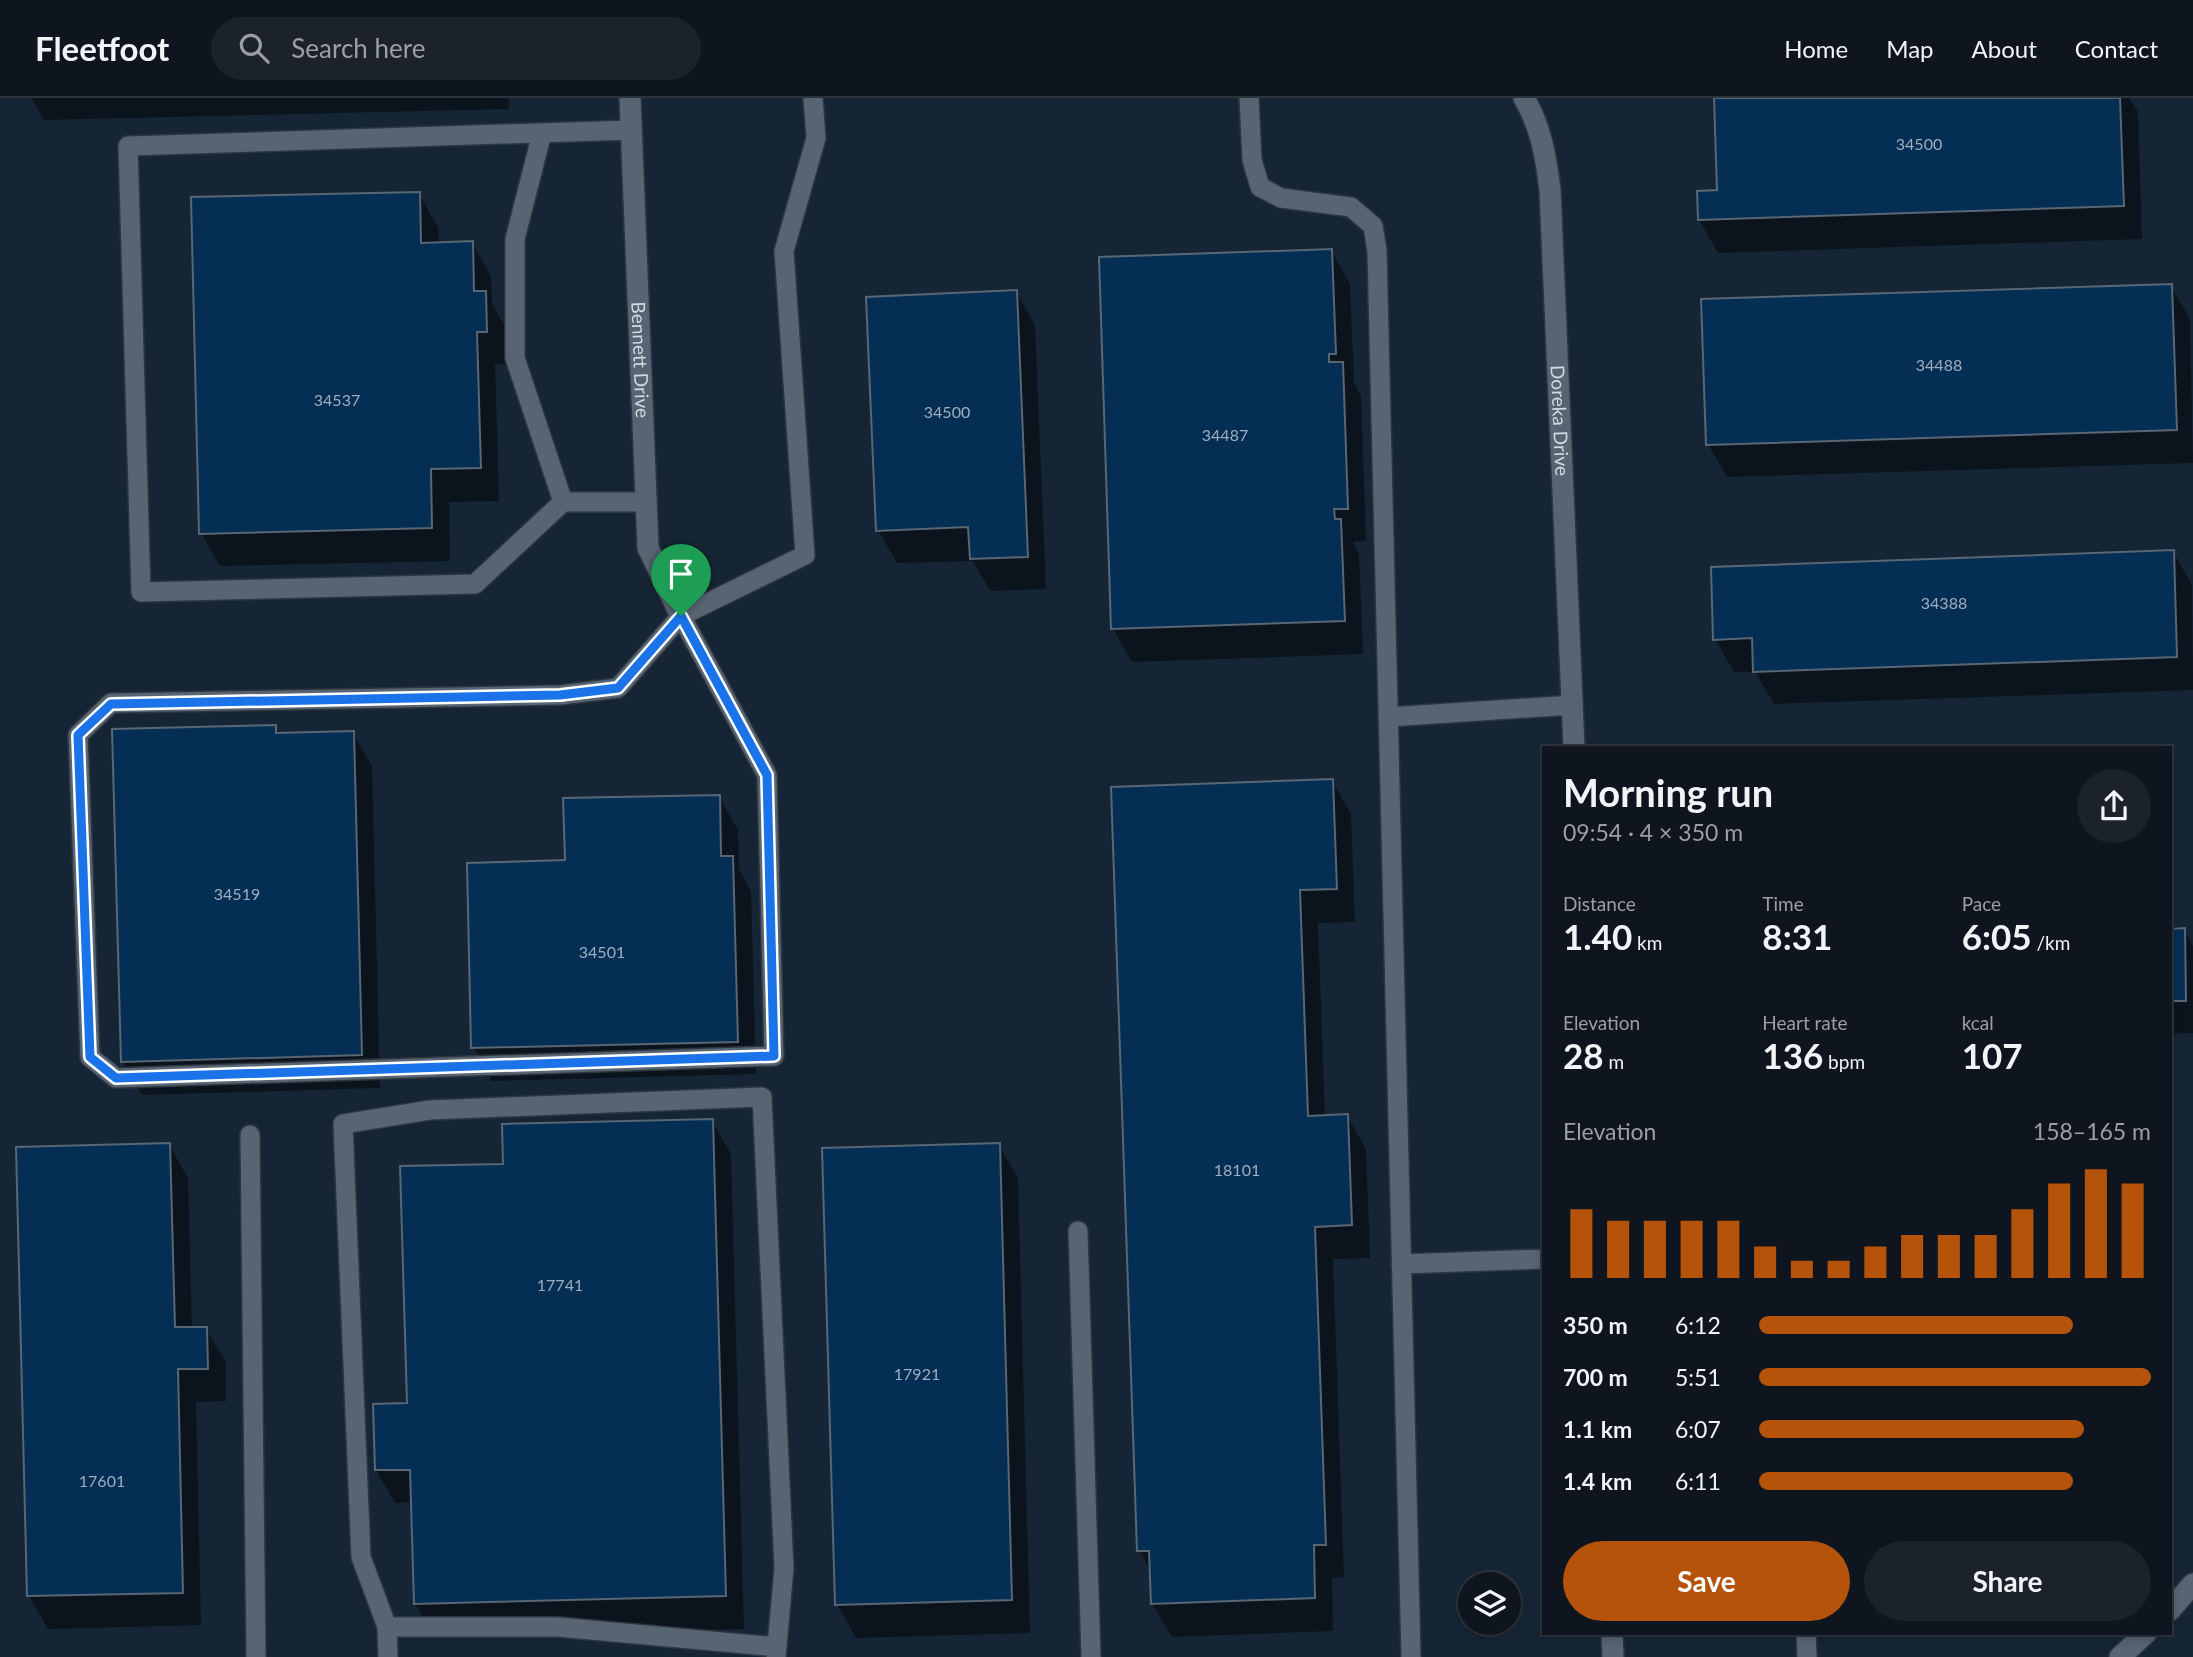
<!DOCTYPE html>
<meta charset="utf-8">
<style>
:root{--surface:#0e151e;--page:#1c222b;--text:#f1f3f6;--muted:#9b9fa4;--line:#2e343c;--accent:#b45309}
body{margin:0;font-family:Lato,sans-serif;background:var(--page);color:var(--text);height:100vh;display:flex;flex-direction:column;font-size:26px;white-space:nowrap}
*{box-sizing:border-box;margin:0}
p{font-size:23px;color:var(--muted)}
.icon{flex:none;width:38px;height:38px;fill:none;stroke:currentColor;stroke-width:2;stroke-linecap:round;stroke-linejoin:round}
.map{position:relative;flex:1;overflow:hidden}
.details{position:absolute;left:1542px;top:648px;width:630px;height:889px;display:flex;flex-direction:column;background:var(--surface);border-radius:0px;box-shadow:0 4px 10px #0003,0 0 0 2px var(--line)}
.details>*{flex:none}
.fabs{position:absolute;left:1458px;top:1474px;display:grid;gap:14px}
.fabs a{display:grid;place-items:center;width:63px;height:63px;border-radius:50%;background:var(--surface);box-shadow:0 4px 10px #0003,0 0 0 2px var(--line);font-size:35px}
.pin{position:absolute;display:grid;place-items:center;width:60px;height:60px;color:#fff;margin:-72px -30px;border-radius:50% 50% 50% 0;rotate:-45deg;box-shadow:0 0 7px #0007}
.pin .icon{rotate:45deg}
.round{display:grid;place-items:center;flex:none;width:74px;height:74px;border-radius:37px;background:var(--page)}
.head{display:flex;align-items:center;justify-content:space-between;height:119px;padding:0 21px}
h1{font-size:38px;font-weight:700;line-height:52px}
.metrics{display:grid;grid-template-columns:repeat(3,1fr);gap:10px;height:119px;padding:7px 21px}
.metrics div{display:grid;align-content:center}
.metrics b{font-size:35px;font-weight:700}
.metrics small{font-size:19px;font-weight:400}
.metrics p{font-size:19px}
.chart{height:196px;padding:14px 21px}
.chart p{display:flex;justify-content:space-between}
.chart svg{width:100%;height:126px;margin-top:7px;stroke:var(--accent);stroke-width:6}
.action{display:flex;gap:14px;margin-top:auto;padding:14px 21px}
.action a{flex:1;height:80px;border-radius:42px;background:var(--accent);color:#fff;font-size:28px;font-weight:700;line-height:80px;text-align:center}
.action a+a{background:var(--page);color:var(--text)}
ul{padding:0 21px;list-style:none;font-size:23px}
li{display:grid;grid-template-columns:112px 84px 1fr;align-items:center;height:52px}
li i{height:18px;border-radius:9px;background:var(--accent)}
header{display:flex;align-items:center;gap:42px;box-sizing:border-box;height:98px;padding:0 35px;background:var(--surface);border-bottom:2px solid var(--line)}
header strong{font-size:33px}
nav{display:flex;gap:38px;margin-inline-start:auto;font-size:24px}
.search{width:490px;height:63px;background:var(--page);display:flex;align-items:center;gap:18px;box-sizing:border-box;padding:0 24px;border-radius:38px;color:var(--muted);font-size:26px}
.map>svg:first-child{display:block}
.built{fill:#162535;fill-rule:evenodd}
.shadow{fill:#0007}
.building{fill:#052e54;stroke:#596674;stroke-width:2}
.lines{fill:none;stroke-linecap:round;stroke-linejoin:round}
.service-casing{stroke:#2f353e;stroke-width:22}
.minor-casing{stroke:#2f353e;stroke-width:24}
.service{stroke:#576472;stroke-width:19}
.minor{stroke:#576472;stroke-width:21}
.route-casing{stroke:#fff;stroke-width:14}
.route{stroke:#1a73e8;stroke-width:9}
.labels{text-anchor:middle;stroke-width:5;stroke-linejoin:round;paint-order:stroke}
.number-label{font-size:16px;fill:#9faebe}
.street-label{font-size:19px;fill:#d2d9e1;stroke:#121c28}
</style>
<header>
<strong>Fleetfoot</strong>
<div class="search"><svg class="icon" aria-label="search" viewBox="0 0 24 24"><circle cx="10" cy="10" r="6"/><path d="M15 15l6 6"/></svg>Search here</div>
<nav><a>Home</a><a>Map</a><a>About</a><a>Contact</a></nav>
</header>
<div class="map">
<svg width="2193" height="1559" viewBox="0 0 2193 1559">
<rect width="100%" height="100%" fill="#121c28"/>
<!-- built -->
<path class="built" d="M0 0H2193V1559H0ZM1544 649H2170V1535H1544ZM1470 1486H1508V1524H1470Z"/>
<!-- shadow -->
<path class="shadow" d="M31 0H509V11L44 22Z
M1716 0H2129L2138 14 2142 141 1718 155 1699 122 1719 94Z
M419 96 438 129 439 146 472 145 491 178 492 206 504 227 505 266H495L499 403 449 404 450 463 220 468 201 435Z
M1331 153 1350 186 1354 285 1361 298 1366 443 1353 444 1359 455 1363 556 1132 564 1113 531Z
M2171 188 2190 221 2193 365 1727 379 1708 346Z
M1016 194 1035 227 1046 491 990 493 973 463 897 465 878 432Z
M2173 454 2192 487 2193 592 1774 606 1755 574H1734L1715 541Z
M275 629 280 637 353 635 372 668 380 990 142 997 123 964Z
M1332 683 1351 716 1355 824 1318 825 1325 1019 1347 1018 1366 1051 1370 1160 1333 1161 1344 1479 1332 1480 1333 1533 1172 1539 1152 1506 1151 1474 1139 1452 1113 691Z
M719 699 738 732 739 771 751 793 756 976 492 983 473 949 567 764Z
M2170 832H2184L2193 848V935L2170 936Z
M712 1023 731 1056 744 1531 434 1539 415 1506 412 1404 395 1405 376 1372 408 1306 505 1067Z
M169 1047 188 1080 192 1231H206L226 1264V1303L196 1304 201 1527 48 1531 29 1498Z
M999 1047 1018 1080 1030 1535 856 1540 837 1506Z"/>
<!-- building -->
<path class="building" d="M1714 0H2120L2124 108 1698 122 1697 93 1717 92Z
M420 94 421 145 473 143 474 193H486L487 234H477L481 370 431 371 432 430 199 436 191 99Z
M1332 151 1336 256H1329V264H1343L1348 411H1334L1335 421H1341L1345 523 1111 531 1099 159Z
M2172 186 2177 332 1706 347 1701 201Z
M1017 192 1028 459 970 461 968 429 876 433 866 199Z
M2174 452 2177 559 1753 574 1752 540 1713 542 1711 469Z
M276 627V635L354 633 362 957 121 964 112 631Z
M1333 681 1337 791 1300 792 1308 1018 1348 1016 1352 1127 1315 1129 1326 1447H1314L1315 1500 1151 1506 1149 1453H1137L1111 689Z
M720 697 721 758H733L738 944 471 950 467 765 565 762 563 700Z
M2185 830 2186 903H2170V831Z
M713 1021 726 1498 414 1506 410 1372H375L373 1306 407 1305 400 1068 503 1066 502 1026Z
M170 1045 175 1229H207L208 1271H178L183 1495 27 1498 16 1049Z
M1000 1045 1012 1502 835 1507 822 1050Z"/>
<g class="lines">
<!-- service casing -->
<g class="service-casing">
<path id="service" d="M1249 0 1252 62 1260 89 1281 100 1351 109 1373 128 1377 153 1411 1559
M631 32 128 48 141 494 475 486 563 404H646
M542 35 515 141V260L563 404
M681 518 767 677 774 958 116 980 90 959 78 637 111 605 560 597 618 590 681 518 805 457 784 153 816 40 813 0
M1388 619 1573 607
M250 1037 256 1559
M1078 1133 1091 1559
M1401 1166 1544 1161
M387 1529H558L777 1549
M1806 1535 1807 1559
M388 1559 387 1529 361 1459 343 1026 430 1012 762 999 784 1470 776 1559"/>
</g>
<!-- minor casing -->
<g class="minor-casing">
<g id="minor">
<path id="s1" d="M630 0 648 450 681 518"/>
<path id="s2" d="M1524 0C1541 29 1546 59 1550 92L1574 649"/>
<path d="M2170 1512 2193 1486"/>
<path d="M1612 1535 1613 1559"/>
<path d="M2120 1559 2146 1535"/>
</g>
</g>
<!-- service -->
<use href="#service" class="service"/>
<!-- minor -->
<use href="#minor" class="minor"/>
</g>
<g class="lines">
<!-- route casing -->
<g class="route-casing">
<path id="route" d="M681 518 767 677 774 958 116 980 90 959 78 637 111 606 560 597 618 590Z"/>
</g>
<!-- route -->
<use href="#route" class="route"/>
</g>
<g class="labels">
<!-- number labels -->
<g class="number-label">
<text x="1919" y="52">34500</text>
<text x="1939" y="273">34488</text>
<text x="337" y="308">34537</text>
<text x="947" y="320">34500</text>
<text x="1225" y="343">34487</text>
<text x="1944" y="511">34388</text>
<text x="237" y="802">34519</text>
<text x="602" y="860">34501</text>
<text x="1237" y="1078">18101</text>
<text x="560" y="1193">17741</text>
<text x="917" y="1282">17921</text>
<text x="102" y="1389">17601</text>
</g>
<!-- street labels -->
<g class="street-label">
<text dy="7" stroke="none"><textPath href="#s1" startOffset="262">Bennett Drive</textPath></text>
<text dy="7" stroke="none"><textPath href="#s2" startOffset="327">Doreka Drive</textPath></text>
</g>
</g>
</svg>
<div class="fabs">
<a><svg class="icon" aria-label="layers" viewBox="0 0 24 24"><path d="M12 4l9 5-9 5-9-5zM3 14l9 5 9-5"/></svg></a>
</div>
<div class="pin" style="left:681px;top:518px;background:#1e9e55"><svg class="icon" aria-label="arrive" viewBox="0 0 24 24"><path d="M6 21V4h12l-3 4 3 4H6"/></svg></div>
<section class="details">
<div class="head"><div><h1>Morning run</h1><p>09:54 · 4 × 350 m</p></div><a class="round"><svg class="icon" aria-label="share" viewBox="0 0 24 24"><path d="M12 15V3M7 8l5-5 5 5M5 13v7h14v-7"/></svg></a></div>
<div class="metrics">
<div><p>Distance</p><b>1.40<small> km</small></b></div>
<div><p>Time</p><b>8:31</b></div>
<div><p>Pace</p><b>6:05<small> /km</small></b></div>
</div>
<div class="metrics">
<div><p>Elevation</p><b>28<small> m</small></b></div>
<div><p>Heart rate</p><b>136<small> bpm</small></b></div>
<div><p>kcal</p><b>107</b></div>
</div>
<div class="chart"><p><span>Elevation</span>158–165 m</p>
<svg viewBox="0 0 160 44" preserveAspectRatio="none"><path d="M5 44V20M15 44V24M25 44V24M35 44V24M45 44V24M55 44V33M65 44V38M75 44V38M85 44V33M95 44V29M105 44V29M115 44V29M125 44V20M135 44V11M145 44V6M155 44V11"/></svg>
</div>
<ul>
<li><b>350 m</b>6:12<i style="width:80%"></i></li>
<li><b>700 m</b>5:51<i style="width:100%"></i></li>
<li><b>1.1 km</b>6:07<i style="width:83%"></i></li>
<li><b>1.4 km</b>6:11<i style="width:80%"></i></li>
</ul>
<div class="action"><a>Save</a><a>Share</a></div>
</section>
</div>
